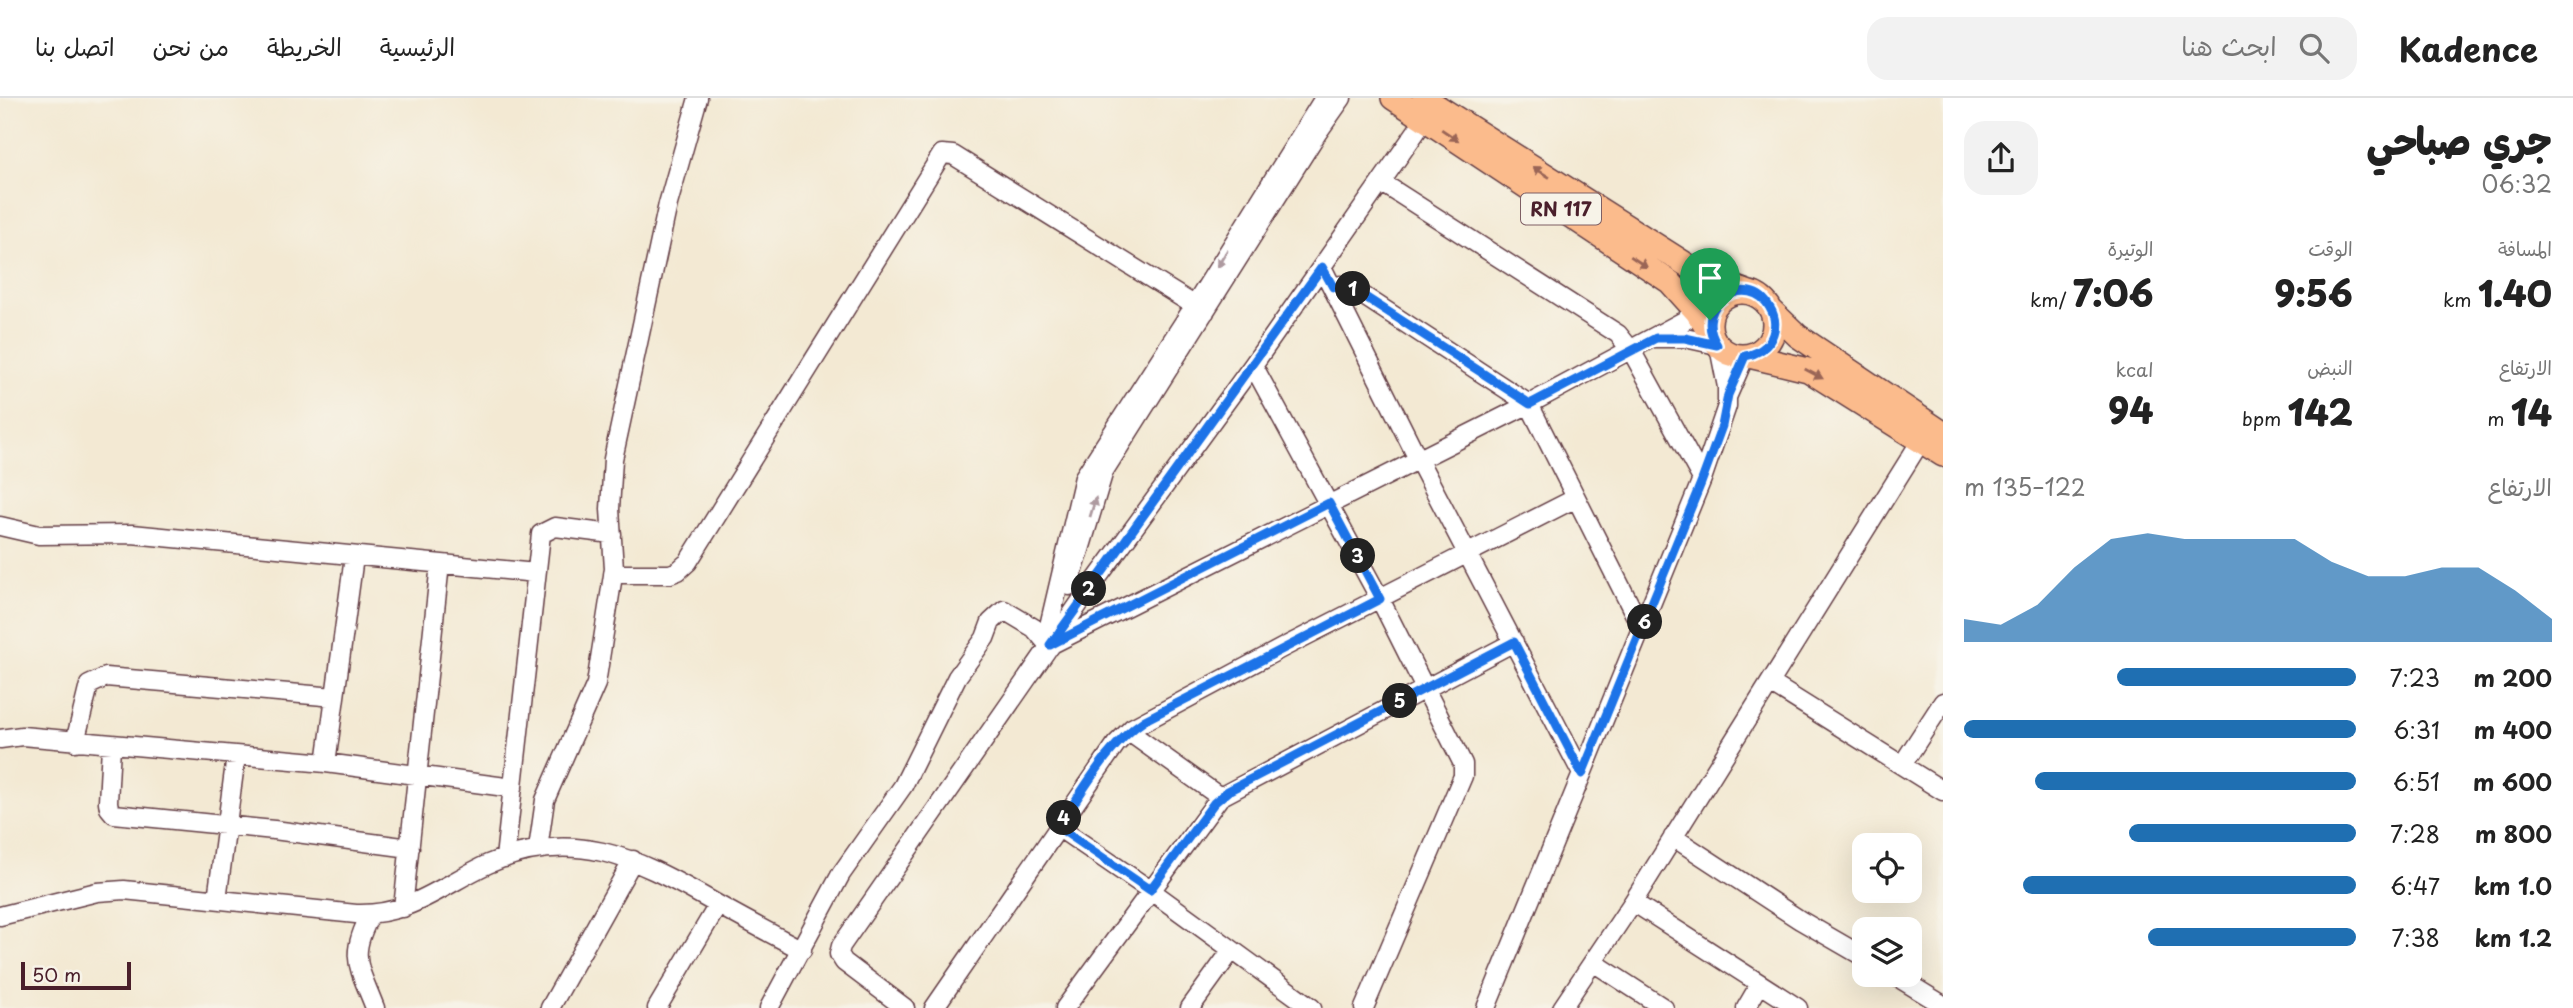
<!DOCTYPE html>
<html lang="ar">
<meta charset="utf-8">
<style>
:root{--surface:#fff;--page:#f2f2f2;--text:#222;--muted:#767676;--line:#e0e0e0;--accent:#1f6fb2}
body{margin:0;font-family:"Playpen Sans","Playpen Sans Arabic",sans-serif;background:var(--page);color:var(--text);direction:rtl;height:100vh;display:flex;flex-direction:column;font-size:26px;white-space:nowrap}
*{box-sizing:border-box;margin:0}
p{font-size:23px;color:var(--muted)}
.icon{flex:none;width:38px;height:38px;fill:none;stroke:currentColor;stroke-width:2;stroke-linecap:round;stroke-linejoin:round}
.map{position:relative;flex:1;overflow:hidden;direction:ltr}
.drawer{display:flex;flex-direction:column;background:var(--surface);width:630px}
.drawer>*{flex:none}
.fabs{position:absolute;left:1852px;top:735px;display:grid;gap:14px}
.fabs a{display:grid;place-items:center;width:70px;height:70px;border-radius:14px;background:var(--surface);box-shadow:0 7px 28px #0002;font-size:35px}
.scale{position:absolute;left:21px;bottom:18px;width:110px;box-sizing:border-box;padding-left:7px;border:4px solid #4a1f2b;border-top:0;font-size:19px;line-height:24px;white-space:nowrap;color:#4a1f2b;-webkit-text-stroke:5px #f7f3e8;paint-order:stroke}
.pin{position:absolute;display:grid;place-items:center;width:60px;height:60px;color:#fff;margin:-72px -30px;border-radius:50% 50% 50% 0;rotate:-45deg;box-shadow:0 0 7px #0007}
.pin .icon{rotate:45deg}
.km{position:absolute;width:35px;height:35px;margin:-18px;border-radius:50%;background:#222;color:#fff;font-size:19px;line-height:35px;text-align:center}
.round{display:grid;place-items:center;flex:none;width:74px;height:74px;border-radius:21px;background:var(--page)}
.summary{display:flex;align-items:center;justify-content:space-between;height:119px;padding:0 21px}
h1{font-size:38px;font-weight:800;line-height:52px}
.metrics{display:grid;grid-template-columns:repeat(3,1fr);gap:10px;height:119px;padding:7px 21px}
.metrics div{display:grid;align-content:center}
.metrics b{font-size:35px;font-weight:800}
.metrics small{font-size:19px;font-weight:400}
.metrics p{font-size:19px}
.chart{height:196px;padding:14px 21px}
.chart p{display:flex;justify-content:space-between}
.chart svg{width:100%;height:126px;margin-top:7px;fill:var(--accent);opacity:.7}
ul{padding:0 21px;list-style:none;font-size:23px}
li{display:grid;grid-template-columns:112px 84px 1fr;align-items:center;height:52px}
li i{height:18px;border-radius:9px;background:var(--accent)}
header{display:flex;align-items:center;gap:42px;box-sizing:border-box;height:98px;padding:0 35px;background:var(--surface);border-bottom:2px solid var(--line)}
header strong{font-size:33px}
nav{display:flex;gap:38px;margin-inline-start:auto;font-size:24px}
.search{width:490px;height:63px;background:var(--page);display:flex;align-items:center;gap:18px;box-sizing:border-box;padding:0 24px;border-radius:21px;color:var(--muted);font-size:26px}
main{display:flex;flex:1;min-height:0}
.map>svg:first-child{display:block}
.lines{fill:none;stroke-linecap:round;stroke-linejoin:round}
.minor-casing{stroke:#633d44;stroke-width:21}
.major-casing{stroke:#633d44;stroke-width:26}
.minor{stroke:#fff;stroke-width:18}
.major{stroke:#fbbb8c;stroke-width:23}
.oneway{fill:#9a6557}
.oneway2{fill:#ae9aa0}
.route-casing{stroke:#fff;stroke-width:14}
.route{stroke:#1a73e8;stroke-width:9}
.labels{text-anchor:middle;stroke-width:5;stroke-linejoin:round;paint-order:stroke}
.shield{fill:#f7f3e8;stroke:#7e5f64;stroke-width:2}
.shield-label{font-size:19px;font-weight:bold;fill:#4a1f2b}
</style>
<header>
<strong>Kadence</strong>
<div class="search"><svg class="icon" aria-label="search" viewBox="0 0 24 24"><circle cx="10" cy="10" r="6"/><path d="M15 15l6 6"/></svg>ابحث هنا</div>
<nav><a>الرئيسية</a><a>الخريطة</a><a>من نحن</a><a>اتصل بنا</a></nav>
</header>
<main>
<section class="drawer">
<div class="summary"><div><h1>جري صباحي</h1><p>06:32</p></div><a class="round"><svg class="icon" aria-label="share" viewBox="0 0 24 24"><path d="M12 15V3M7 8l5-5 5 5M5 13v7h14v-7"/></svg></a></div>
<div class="metrics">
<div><p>المسافة</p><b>1.40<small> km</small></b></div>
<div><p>الوقت</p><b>9:56</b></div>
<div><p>الوتيرة</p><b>7:06<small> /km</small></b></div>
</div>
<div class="metrics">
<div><p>الارتفاع</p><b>14<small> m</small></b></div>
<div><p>النبض</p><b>142<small> bpm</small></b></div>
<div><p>kcal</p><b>94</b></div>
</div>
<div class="chart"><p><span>الارتفاع</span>122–135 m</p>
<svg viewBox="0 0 160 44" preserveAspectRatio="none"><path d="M0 44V36L10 38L20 31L30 18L40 8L50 6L60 8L70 8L80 8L90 8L100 16L110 21L120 21L130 18L140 18L150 26L160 36V44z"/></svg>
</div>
<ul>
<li><b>200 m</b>7:23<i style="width:61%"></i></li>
<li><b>400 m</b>6:31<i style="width:100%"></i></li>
<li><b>600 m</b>6:51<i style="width:82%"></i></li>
<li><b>800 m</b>7:28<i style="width:58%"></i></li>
<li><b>1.0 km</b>6:47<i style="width:85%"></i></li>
<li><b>1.2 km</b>7:38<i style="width:53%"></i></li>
</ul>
</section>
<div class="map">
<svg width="1943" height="910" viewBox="0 0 1943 910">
<rect width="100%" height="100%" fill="#f7f3e8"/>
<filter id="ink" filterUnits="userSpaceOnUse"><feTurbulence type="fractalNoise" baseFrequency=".0143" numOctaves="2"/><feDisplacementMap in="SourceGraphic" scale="14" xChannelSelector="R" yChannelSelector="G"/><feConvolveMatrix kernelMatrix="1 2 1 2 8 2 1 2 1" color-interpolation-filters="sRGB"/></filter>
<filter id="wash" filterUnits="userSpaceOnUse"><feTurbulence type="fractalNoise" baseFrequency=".00686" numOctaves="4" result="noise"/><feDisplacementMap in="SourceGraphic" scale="28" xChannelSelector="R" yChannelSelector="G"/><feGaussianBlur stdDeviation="1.57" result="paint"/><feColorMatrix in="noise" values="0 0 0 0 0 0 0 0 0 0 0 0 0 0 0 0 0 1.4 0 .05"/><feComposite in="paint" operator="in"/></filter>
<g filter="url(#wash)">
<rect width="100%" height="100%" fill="#f3e9d3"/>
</g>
<g filter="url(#ink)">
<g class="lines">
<!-- minor casing -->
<g class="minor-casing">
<path id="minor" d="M1324 0 1195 207 1084 379 1049 528 1050 547 1529 306 1719 204
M1381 84 1618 236 1631 252 1702 381 1582 676
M1322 169 1418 361 1582 676 1486 910
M1333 189 1341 187 1353 191 1529 306 1642 531
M1656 240H1685L1717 247
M1253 267 1380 501 1463 666V678L1364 910
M1728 297 1745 258
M1702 381 1727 308V289L1719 249
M0 428 39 437 132 436 536 475
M613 476H670L678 473 688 464 942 56 953 57 1205 214
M1069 488 1104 373 1318 34 1342 0
M1770 585 1943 693
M1129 634 1220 699
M0 641 22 638 326 665 513 690
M75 644 89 587 106 579 335 599
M111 648 108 704 109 710 114 716 274 732 410 750
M326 665 354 459
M1902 667 1943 604
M1058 729 1150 792 1312 910
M1673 739 1800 822 1864 859
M538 751 545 702 596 586 614 471 610 411 613 361 668 106 698 0
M505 760 541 436 555 429 612 436
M217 801 236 658
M1633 804 1798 910
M403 810 440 466
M371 816C347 859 360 870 375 910
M0 818 97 794 124 792 356 816C410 818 442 787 488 766 573 729 634 759 708 801 739 819 770 835 802 852
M1593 864 1664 910
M1894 877 1943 907
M550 910 633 762
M657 910 718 807
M769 910 841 776 903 688 957 579 985 540 991 524 1004 512 1034 530 1050 549
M905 910 844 864 839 856 841 848 1090 490 1253 267 1425 21
M934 910 1116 646 1132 630 1284 549 1576 400
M1065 910 1220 699 1514 544
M1190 910 1232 852
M1562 910 1633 804 1927 333
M1746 910 1760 886"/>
</g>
<!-- major casing -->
<g class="major-casing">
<path id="major" d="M1393 0 1670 184 1697 214 1712 239
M1424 0 1706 179 1747 194
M1710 226a32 32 0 1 1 64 0a32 32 0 1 1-64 0Z
M1772 213 1798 238 1943 335
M1749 258 1808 272 1943 357"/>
</g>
<!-- minor -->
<use href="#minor" class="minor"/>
<!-- major -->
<use href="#major" class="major"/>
</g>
<!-- one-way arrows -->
<defs><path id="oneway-solid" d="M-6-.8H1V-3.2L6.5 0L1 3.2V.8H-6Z" transform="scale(1.75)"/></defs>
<g class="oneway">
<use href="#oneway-solid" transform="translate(1450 37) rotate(34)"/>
<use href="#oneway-solid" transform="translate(1541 74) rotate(-148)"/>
<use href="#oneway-solid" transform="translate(1639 164) rotate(34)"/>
<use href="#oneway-solid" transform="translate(1814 276) rotate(28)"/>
</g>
<g class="oneway2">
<use href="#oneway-solid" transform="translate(1222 161) rotate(121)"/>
<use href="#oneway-solid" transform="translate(1093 409) rotate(-73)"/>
</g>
</g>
<g class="lines" filter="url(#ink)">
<!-- route casing -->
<g class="route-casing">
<path id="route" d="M1322 169 1333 189 1346 188 1353 191 1530 306 1656 240H1685L1717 247C1690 205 1750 172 1770 210 1775 218 1776 227 1773 236 1769 249 1757 256 1745 258L1728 297 1722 328 1701 385 1582 676 1514 544 1228 693 1214 705 1150 792 1058 729C1084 692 1107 647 1145 622L1380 501 1329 405 1050 547Z"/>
</g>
<!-- route -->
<use href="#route" class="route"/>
</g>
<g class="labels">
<!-- shield labels -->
<rect class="shield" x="1521" y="95.5" width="80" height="31" rx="5"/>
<g class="shield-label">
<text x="1561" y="118">RN 117</text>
</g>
</g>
</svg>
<div class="fabs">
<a><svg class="icon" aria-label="locate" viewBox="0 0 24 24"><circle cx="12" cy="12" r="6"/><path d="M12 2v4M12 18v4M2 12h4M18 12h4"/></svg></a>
<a><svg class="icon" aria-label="layers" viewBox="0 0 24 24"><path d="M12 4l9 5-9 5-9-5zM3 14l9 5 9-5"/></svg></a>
</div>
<div class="scale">50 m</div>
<div class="pin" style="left:1710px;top:222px;background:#1e9e55"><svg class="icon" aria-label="arrive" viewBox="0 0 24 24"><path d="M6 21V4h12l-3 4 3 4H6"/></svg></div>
<b class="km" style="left:1353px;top:191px">1</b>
<b class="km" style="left:1089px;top:491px">2</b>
<b class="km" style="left:1358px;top:458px">3</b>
<b class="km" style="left:1064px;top:720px">4</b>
<b class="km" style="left:1400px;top:603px">5</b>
<b class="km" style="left:1645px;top:524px">6</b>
</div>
</main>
